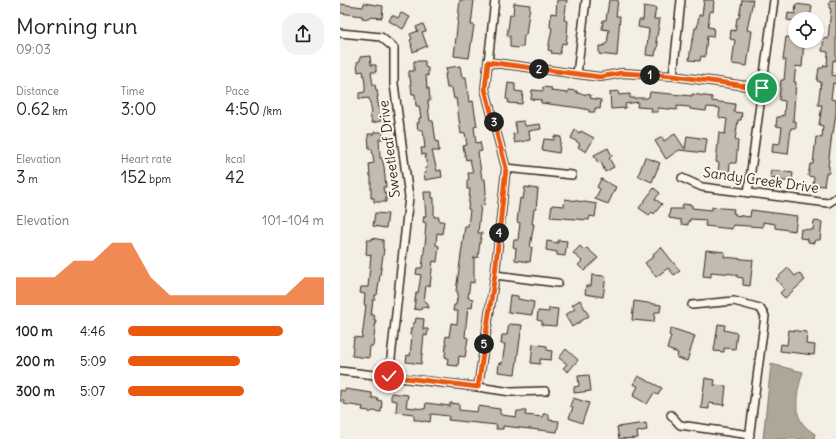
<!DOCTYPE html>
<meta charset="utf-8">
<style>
:root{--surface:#fff;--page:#f2f2f2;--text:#202124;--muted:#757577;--accent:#ea580c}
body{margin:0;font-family:Delius,sans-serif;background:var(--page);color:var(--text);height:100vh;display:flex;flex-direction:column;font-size:15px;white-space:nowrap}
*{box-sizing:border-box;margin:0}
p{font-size:13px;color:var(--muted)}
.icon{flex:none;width:22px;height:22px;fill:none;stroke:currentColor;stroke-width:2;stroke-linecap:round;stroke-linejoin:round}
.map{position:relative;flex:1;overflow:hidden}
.drawer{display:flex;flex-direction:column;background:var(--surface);width:340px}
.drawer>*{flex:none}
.controls{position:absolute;left:448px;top:12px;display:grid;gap:8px}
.controls a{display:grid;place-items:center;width:36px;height:36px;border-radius:50%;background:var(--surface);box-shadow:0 1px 3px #0004;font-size:20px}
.pin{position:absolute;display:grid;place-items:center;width:34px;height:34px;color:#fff;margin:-17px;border:2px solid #fff;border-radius:50%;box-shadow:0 1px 4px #0007}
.km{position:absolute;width:20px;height:20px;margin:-10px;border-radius:50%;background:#222;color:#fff;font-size:11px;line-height:20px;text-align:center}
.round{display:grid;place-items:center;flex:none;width:42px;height:42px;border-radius:16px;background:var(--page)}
.head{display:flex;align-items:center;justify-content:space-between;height:68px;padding:0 16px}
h1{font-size:22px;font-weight:600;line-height:30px}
.figures{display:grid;grid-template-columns:repeat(3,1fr);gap:6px;height:68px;padding:4px 16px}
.figures div{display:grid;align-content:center}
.figures b{font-size:17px;font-weight:600}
.figures small{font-size:11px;font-weight:400}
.figures p{font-size:11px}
.chart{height:112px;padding:8px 16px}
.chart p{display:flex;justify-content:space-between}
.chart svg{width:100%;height:72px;margin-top:4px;fill:var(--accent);opacity:.7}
ul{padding:0 16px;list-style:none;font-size:13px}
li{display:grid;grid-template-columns:64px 48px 1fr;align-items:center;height:30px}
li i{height:10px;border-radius:5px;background:var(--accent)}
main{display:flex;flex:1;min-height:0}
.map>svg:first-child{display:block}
.water{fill:#afa69a;stroke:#817468}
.building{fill:#c3bbb0;stroke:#3b2a1e}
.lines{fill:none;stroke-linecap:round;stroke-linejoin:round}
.street-casing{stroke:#3b2a1e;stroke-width:10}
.street{stroke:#fbf7ec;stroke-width:7}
.route-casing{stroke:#fff;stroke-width:8}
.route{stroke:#ea580c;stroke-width:5}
.labels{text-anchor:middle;stroke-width:4;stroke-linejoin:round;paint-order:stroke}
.street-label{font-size:14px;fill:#3b2a1e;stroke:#fbf7ec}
</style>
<main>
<section class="drawer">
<div class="head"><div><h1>Morning run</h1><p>09:03</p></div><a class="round"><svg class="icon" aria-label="share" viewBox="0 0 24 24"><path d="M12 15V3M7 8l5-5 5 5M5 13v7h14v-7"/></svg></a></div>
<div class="figures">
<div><p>Distance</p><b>0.62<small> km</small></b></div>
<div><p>Time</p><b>3:00</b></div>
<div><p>Pace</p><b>4:50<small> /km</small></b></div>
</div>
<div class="figures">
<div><p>Elevation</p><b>3<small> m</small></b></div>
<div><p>Heart rate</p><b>152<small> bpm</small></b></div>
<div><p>kcal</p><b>42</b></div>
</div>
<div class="chart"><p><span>Elevation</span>101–104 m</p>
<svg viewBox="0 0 160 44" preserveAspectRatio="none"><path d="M0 44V27L10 27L20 27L30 17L40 17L50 6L60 6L70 27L80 38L90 38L100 38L110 38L120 38L130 38L140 38L150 27L160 27V44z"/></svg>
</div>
<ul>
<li><b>100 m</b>4:46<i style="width:79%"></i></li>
<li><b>200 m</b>5:09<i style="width:57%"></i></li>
<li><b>300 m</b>5:07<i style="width:59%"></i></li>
</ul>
</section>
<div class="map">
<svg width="496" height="439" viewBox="0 0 496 439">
<rect width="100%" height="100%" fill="#f3efe4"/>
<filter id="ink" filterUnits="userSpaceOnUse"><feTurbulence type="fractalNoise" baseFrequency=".025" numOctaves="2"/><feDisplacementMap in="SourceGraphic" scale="8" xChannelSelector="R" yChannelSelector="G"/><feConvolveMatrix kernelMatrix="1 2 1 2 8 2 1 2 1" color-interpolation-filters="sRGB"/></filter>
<g filter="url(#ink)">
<!-- water -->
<path class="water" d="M431 364 463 372C458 388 452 409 463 424 466 428 471 431 475 434L474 439H423Z"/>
<!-- building -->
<path class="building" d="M120 0H134L131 25H134L129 58 114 56Z
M217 0H227L224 20 228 21 227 35 226 44 222 43 220 54 211 53 212 51 208 50 212 28 210 27 211 13 216 14Z
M269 0H278L276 16H280L277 56 259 54V46H263L267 43 269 30 262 29 263 20H266Z
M364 0H374L373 12 370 11 368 27 374 28 373 37 367 36 365 57 361 56 360 61 349 60 352 40H353L355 28H357L359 15H362Z
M402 0H413L407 30 412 31 407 66 392 64 395 40 390 39 391 30 395 31 397 18H399Z
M490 0H496V61L493 60 492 75 496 76V84L493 83 491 99 496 100V113L493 134H492L488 166H489V173H486L484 186 473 185 474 177 468 176 470 164H473L476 137 482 138 483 126 479 125 482 105H478L481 82 477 81 479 68H483L484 65 487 66 488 52 482 51 484 38 488 39 491 9 489 8Z
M24 3 43 6 42 18 29 17V19L22 18V16L0 13V4L23 7Z
M174 3 190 5 186 35H184L183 47H179L178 48 170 47V36H167L170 15H173Z
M456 4 472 6 470 18 455 19V21L447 20 448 13 455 14Z
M304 6 316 8 314 19H320L316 42H318L317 50H316L315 56 306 55 309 29 298 27 299 20H303Z
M61 13 70 17 63 29 49 21 52 15 58 18Z
M83 24 86 31 82 32 87 46 73 52 71 45H72L70 40 72 39 70 34 78 31 76 27Z
M446 37 455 38V41H464L462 67 456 66 454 82H456L453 121H456V128H451L448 154 432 152 433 143 439 144 440 142 442 127 436 126 437 117H441V115L444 116 445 101 439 100 441 80H444L446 60H443Z
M30 56 31 65H36V72H31L33 85H35L36 90H37L38 97H37L41 121 32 123 30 114 32 113 29 98 19 99V93L25 92V84L23 71 18 72 17 62 20 61V57Z
M74 61H85V67L88 68V76L86 75 87 89 89 88 90 101H88L89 115 90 121H93L96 142 98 141 99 151H92L97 171 101 170 102 177 85 180 84 173H86L85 168H87L85 154 82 155 81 148H85L83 130H78L77 123H79V118H81L79 106H76L75 94H72L70 77H69V71H74Z
M120 66 122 77H126L129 102 133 101 137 126 134 127 136 143 140 142 142 151 138 152 142 179H145L146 192 144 206 141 205 138 233H142L140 242 138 258 134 257V283L130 282 128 298 133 299 132 308 128 307 126 325 125 337 128 338 127 345 125 357 119 356 118 366 107 365 108 358 105 357 106 343 105 342 106 336 109 337 111 323 117 324 118 311H113L114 305H116L118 292 116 291 125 226H128L130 210 128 209 130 189H127V180H129L128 173H133L130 159 126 160 123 146 127 145 125 133 121 134 116 98 114 99 112 88H107L105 74 107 73 106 68Z
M168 83 175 84V91L183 92 182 104 168 103 169 100 166 99Z
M203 87 212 88 211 91 228 93V90L237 91V93L251 95 250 98 261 100 260 109 255 108V112H249V110L240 108 201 103V100L191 99 192 90 203 91Z
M278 91 279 95 290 94V98H307L309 97 310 92 352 96V94L372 97V101L395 104 394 112 402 113 401 120H398L395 140 398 141 396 163H390L389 174 378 173 379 163 376 162 379 133 385 134 387 119 380 118 379 116 380 108 367 107 366 111 350 109V107L337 106V110L318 108V112H311L312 108 297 107 298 102 285 104 286 108 271 109 270 92Z
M184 121 185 126 200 124 201 129 189 131 190 140 175 143 173 134 177 133 175 122Z
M235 130 240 133 241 131 254 138 246 152 238 147 240 144 231 138Z
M34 132H43V139H39L40 158H42L44 167 46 187H43L44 193H46V202H34V198H31V176H30L29 164 34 163 32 149H29L28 134H34Z
M335 134 345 149 347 136 367 139 365 153 339 150 326 159 315 141 322 137 324 141Z
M214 136 221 137 219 153 202 150 204 139 214 140Z
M268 148 272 156 269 158 274 167 265 172 261 162 258 163 254 155Z
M305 157 320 163 312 182 298 176Z
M431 170 453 173 452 181H437V179L430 178Z
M261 179 276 187 268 204 255 199 260 189 257 187Z
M185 187 198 189 196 209H194L192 224H194L190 247H192L190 262 175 260 176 248 173 247 174 240H178L180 223 177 222 180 198 183 199Z
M314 188 320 193 315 199 322 204 314 214 312 212 309 215 299 208Z
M84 192H92V198H94V217H99V221H104L102 234 97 233 96 245 99 246 97 262 93 261 90 286H86L84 301 87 302 89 308 82 307 81 310 74 309 76 293H78L81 275 76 274 77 268H82L86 236 85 235 86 223 83 222 84 216H86Z
M225 199 257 204 255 217 250 216 249 220 210 217 212 205 224 206Z
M343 204 352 205V208L372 210V207L394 209 393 213H395V215L410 217 411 210 457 216 455 231 435 228V224L423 222V227L393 225 392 229 365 226 366 220 350 219V221H348V225L341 224V220L329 218 330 209H342Z
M35 213 48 214 46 228 33 226Z
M474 221 482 222 480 240H475L474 243 468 242V239L460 238 461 229 473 230Z
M32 238 43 240V249H44L37 295H35V300H33L31 315H35L34 320H36L33 346H30L29 358 12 356 14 337 22 338 26 305H24L25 294 20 293 21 287H28L31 255 26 254 27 240H32Z
M218 240 227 241 225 256 217 255V252L206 250 207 241 218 243Z
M240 246 244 250 247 248 258 258 244 271 238 265 242 261 233 253Z
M321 247 340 271 334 275 328 268 316 277 305 263 314 256 313 254Z
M366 250 385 252 384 257 413 260 410 286 403 285V278L397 277V275L393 274 371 272V277L363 276Z
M448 268 455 276 459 273 465 280 445 298 440 293 444 289 436 279Z
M252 275 266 276 263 297 245 294 246 286H251Z
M170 295 178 296V299L194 302 192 315 168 312Z
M240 300 249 316 232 327 225 315 235 309 232 305Z
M294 301 321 305 320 312H315L314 322 292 320Z
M209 308 218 309 216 326 202 325V321L197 320 198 311 209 312Z
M76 318 84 319 83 329H88L87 336 84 335 81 364 66 362 67 355 70 356 72 335H70L71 328H73V323H75Z
M169 324 182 325 175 374 158 372 159 363 162 364 165 344H161L162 335H167Z
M378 324 385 325 384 330 397 333 395 349 384 348V352L374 351Z
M331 328 355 336 347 361 337 358 338 353 327 349 331 336 329 335Z
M449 330 467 332 466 344 475 345 474 355 440 351 441 344 447 345Z
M193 344 207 346V350L212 351 211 360 200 359V364L191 363Z
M226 349 238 360 228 372 223 368 227 364 219 358Z
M249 375 251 391 234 393V387L239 386 238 376Z
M298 376 322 388 318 395 314 393 307 404 293 396 298 386 293 384Z
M365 378 375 380 374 385 386 386 384 405 369 403V409L361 408Z
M5 389 32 393V398H38L37 400 42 401 41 412 32 411 30 413 29 411 22 410 23 407 4 404V401H0V390L5 391Z
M51 393 68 395 66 407 85 409 86 403 110 406V403L119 404V410L137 412 138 406 160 409V414L162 415 176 417 177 411H186L185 415 203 417V414H209V420L219 421 217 432 163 426V429H156L157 425 108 420 109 416 91 414 90 422 84 421 82 422 80 420H74V414L56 412 57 401 51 400Z
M233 398 249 403 242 423 229 418 233 407 230 406Z
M306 423 307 430 297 432 298 438 279 439 277 427Z"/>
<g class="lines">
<!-- street casing -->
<g class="street-casing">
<path id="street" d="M0 33 41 37 54 48V84L69 197 49 376
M148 62 260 77 282 73 333 76 422 88
M237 74 246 0
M333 76 341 0
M166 168 232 175
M342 178 362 187 488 203 496 198
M408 193 434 0
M155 275 218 283
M352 305 394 301 420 308 425 316 409 439
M0 371 138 387 171 392 205 391
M138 387 155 275 166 168 145 89 155 0
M331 415 340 425 410 435"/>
</g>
<!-- street -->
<use href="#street" class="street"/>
</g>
</g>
<g class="lines" filter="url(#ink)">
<!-- route casing -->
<g class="route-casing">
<path id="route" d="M49 376 138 387 155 274 166 168 145 89 148 62 260 77 282 73 333 76 422 88"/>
</g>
<!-- route -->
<use href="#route" class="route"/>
</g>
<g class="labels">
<!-- street labels -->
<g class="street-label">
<text transform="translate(49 149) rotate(-97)" y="5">Sweetleaf Drive</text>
<text transform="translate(421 180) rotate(8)" y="5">Sandy Creek Drive</text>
</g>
</g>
</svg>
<div class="controls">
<a><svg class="icon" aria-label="locate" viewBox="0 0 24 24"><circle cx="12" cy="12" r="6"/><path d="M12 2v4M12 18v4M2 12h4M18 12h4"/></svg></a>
</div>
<div class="pin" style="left:422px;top:88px;background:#1e9e55"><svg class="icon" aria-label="arrive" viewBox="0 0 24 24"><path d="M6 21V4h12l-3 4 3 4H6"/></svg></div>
<div class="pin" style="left:49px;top:376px;background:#d93025"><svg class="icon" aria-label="check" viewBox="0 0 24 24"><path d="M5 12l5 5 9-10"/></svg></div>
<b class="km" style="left:310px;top:75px">1</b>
<b class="km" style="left:199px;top:69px">2</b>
<b class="km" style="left:154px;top:122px">3</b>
<b class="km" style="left:159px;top:233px">4</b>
<b class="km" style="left:144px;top:344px">5</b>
</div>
</main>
